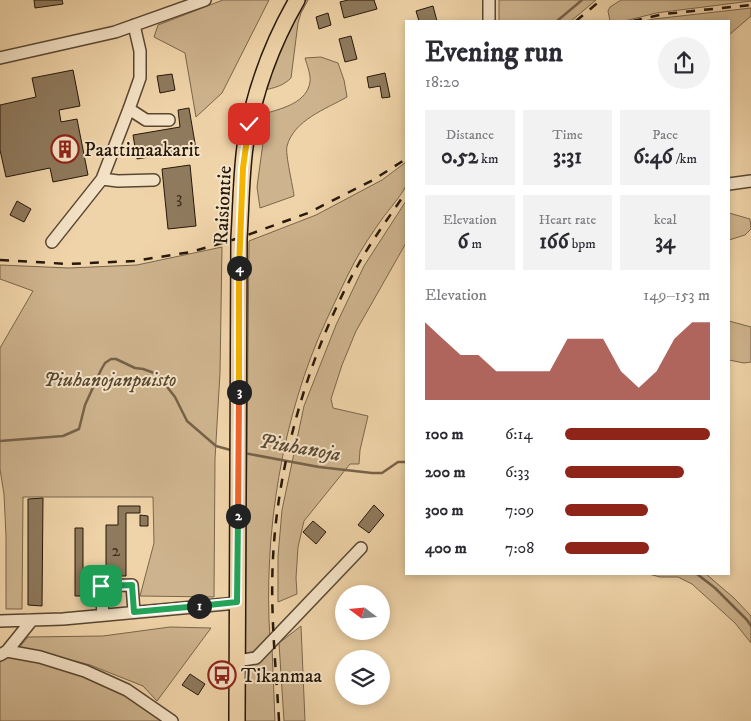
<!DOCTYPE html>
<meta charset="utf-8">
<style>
:root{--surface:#fff;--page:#f2f2f3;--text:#2b2b33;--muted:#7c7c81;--accent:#8f2418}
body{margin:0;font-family:"IM FELL DW Pica",serif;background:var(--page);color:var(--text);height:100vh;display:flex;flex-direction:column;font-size:19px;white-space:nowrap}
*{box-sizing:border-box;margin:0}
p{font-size:16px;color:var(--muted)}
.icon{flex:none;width:28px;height:28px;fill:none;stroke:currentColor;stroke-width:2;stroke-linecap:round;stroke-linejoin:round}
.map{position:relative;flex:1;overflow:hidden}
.details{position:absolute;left:405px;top:20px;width:325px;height:555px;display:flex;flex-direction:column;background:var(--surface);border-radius:0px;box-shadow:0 2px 8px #0003}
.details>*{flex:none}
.needle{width:32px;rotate:286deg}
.buttons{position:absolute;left:335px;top:585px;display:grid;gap:10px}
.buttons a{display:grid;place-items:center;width:55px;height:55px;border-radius:50%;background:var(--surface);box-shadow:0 2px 8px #0003;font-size:25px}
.pin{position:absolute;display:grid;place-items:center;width:42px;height:42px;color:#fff;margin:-21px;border-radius:10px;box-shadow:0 2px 8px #0006}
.km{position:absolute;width:25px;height:25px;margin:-12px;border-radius:50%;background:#222;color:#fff;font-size:14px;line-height:25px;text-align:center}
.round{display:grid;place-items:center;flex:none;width:52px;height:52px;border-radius:26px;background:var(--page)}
.summary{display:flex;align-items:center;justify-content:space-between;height:85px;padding:0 20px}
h1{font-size:28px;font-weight:800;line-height:38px}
.figures{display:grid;grid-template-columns:repeat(3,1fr);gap:8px;height:85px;padding:5px 20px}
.figures div{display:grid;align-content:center;border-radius:0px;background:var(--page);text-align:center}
.figures b{font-size:21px;font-weight:800}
.figures small{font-size:14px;font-weight:400}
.figures p{font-size:14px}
.chart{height:140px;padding:10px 20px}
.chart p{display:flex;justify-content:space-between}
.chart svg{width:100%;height:90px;margin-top:5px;fill:var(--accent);opacity:.7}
ul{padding:0 20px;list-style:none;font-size:16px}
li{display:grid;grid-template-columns:80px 60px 1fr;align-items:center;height:38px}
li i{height:12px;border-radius:6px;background:var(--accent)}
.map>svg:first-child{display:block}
.green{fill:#ceb48e;stroke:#7a664c}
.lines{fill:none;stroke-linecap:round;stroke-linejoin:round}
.stream{stroke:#766249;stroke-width:2.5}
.building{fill:#8f7a5d;stroke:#26180b}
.minor-casing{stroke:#584732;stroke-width:14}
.major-casing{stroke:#26180b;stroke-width:18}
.minor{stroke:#f5e3c7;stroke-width:11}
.major{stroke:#f0d4a9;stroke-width:15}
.rail{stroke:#26180b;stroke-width:2.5;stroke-dasharray:9 9;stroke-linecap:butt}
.split-1-casing{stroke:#fff;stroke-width:10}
.split-2-casing{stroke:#fff;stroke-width:10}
.split-3-casing{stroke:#fff;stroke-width:10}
.split-4-casing{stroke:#fff;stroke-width:10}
.split-5-casing{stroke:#fff;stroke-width:10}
.split-1{stroke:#22a559;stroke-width:6}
.split-2{stroke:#22a559;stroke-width:6}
.split-3{stroke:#f0652b;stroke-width:6}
.split-4{stroke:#f5b400;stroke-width:6}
.split-5{stroke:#f5b400;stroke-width:6}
.labels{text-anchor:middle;stroke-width:4;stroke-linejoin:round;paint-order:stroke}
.number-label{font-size:18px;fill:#403020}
.poi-label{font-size:20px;fill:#26180b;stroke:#f5e3c7;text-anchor:start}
.street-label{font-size:20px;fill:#26180b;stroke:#f5e3c7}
.park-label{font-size:20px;font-style:italic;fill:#584732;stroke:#f5e3c7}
.water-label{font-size:21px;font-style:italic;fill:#5b4a35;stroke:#f5e3c7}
</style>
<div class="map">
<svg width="751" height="721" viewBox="0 0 751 721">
<rect width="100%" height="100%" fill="#f0d4a9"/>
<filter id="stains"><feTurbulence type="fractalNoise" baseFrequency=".004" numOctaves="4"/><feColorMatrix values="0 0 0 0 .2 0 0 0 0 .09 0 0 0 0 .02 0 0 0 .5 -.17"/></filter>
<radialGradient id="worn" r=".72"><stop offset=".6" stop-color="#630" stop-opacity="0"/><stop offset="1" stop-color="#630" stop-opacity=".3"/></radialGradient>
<!-- green -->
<path class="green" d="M223 0H269L222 93 196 117 185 53 154 37 158 25Z
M304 0H308L301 13 298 23 291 78C283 86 274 88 264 90L279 46Z
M499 0H596L571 21H499Z
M621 0H751V1L656 13 625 21H610L608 11 610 7Z
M751 8V16L729 35V21H644L654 19Z
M321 57 338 63 344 80 347 97C326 109 294 120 287 146 285 154 293 186 294 196L260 208 257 187 267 113C284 108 307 102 310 82 311 75 307 65 305 58Z
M406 162C406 169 408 178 406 185 405 191 387 212 382 219 372 233 362 248 354 263 344 282 335 302 326 321 282 416 263 535 270 639L258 650 245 654 249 241 316 215 382 180Z
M406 201V243L356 331 342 365 331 399 333 408 368 416 360 450 359 464H350L304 521 298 547 296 578 297 594 278 602V556L282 510 304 406 336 325 364 266Z
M729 213 750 219 751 229 745 235 729 240Z
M222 247 220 373 215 459 214 597 140 596 154 543 153 497H23L22 609H6V536L4 494 0 469V348L33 291 0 279V265L69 268 137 265Z
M729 321 751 327V362L744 363 729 360Z
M649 574H706L734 598 751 616V643L735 623 692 584 678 577H660Z
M301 626 305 721H284L279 643Z
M170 627 211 628 157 701 143 686 90 665 56 656 18 649 28 637 103 636Z
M272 647 275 721H245V674L249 664Z
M6 656 44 661 114 687 162 721H0V658Z"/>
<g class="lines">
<!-- stream -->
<path class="stream" d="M557 21 582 0
M0 441 63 436 79 429 85 405 101 370 105 363 111 359H116L135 368 143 369 157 374 175 397 187 421 216 446 234 451
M244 453 319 467 372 473H382L398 462H406
M697 574 715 588 747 620 751 626"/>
</g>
<!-- building -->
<path class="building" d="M34 0H62L63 4 35 8Z
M348 0H374L377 9 344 18 340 2Z
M433 6 437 21H419L416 11Z
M328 13 331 25 319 29 316 17Z
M351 36 357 59 345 62 339 39Z
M73 70 80 106 59 110 61 122 77 119 88 175 53 182 50 168 6 177 0 150V105L36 97 32 78Z
M385 73 390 97 382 98 380 86 369 88 367 77Z
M172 74 175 90 160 93 157 76Z
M189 108 196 149 137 159 133 135 180 127 178 110Z
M190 165 196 226 168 229 162 169Z
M17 201 31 209 24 222 10 215Z
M43 498 42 606 28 605V499Z
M374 505 384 515 369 533 358 525Z
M118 506H140V513H126V576H106V525H118Z
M140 515 148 516V526H140Z
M313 521 326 532 316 544 303 532Z
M75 528H83V596H75Z
M190 674 205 684 198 695 182 685Z"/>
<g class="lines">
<!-- minor casing -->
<g class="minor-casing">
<path id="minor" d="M489 21V0
M0 58 115 32 205 0
M129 109 146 120H169
M102 179 118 181 154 180
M729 184 751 181
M52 242 102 179 129 109 140 78V51L134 25
M103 615 101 586 132 585 134 612
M0 621 63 619 237 603
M7 651 32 620
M0 655 7 651 40 657 85 671 127 690 172 721
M237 661 256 658 361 548"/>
</g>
<!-- major casing -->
<g class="major-casing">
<path id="major" d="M237 721 239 238C241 208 241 177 245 147 253 95 271 45 297 0"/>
</g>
<!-- minor -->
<use href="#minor" class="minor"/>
<!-- major -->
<use href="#major" class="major"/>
<!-- rail -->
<path class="rail" d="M576 21 601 0
M633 21 664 14 751 5
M0 260 69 264 134 261 191 252 239 238 308 213 373 180 406 159
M279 721C276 667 270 612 273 558 278 460 310 350 358 265 372 240 390 216 406 192"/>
</g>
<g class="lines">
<!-- split-1 casing -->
<g class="split-1-casing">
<path id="split-1" d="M101 586 132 585 134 612 199 606"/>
</g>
<!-- split-2 casing -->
<g class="split-2-casing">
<path id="split-2" d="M199 606 237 602 238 516"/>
</g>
<!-- split-3 casing -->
<g class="split-3-casing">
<path id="split-3" d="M238 516 239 392"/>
</g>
<!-- split-4 casing -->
<g class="split-4-casing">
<path id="split-4" d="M239 392V268"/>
</g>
<!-- split-5 casing -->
<g class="split-5-casing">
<path id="split-5" d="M239 268 243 168 249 124"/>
</g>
<!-- split-1 -->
<use href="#split-1" class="split-1"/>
<!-- split-2 -->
<use href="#split-2" class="split-2"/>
<!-- split-3 -->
<use href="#split-3" class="split-3"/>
<!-- split-4 -->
<use href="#split-4" class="split-4"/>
<!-- split-5 -->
<use href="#split-5" class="split-5"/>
</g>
<!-- icons -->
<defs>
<g id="building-ring" transform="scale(1.4375)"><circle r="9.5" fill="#f5e3c7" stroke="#8f2418" stroke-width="1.5"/><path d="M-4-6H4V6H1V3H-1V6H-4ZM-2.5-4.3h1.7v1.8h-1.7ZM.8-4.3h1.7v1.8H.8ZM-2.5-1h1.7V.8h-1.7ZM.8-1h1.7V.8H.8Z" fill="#8f2418"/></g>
<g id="bus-ring" transform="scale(1.4375)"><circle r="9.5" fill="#f5e3c7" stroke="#8f2418" stroke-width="1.5"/><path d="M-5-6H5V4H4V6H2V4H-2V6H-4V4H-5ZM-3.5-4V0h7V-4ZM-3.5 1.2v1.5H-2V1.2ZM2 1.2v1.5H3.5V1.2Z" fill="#8f2418"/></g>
</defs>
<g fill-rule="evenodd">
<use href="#building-ring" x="65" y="149"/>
<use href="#bus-ring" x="222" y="675"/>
</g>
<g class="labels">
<!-- number labels -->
<g class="number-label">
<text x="179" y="203">3</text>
<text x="116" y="556">2</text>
</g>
<!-- poi labels -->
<g class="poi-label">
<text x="84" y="156">Paattimaakarit</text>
<text x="241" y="682">Tikanmaa</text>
</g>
<!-- street labels -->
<g class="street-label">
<text transform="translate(222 205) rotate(-87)" y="7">Raisiontie</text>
</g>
<!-- park labels -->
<g class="park-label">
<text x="110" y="386">Piuhanojanpuisto</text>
</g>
<!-- water labels -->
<g class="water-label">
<text transform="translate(300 447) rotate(10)" y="7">Piuhanoja</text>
</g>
</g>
<rect width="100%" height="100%" filter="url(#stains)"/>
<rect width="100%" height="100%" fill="url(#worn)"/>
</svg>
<div class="buttons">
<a><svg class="needle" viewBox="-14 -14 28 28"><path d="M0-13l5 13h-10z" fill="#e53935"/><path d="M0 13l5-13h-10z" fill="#7c7c81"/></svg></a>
<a><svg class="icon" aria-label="layers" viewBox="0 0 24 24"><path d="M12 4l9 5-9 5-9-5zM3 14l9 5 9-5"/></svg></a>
</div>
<div class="pin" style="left:101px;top:586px;background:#1e9e55"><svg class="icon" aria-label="arrive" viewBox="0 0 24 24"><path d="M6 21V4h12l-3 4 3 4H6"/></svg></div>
<div class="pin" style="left:249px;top:124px;background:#d93025"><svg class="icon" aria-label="check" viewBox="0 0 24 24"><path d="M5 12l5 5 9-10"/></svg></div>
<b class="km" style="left:199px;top:606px">1</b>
<b class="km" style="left:238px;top:516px">2</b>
<b class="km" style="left:239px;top:392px">3</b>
<b class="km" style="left:239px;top:268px">4</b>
<section class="details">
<div class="summary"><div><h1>Evening run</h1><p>18:20</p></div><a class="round"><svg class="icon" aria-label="share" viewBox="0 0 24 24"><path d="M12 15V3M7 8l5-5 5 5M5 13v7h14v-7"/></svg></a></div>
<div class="figures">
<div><p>Distance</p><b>0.52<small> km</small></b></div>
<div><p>Time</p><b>3:31</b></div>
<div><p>Pace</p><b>6:46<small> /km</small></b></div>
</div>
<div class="figures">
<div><p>Elevation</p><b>6<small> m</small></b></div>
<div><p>Heart rate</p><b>166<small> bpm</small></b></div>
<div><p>kcal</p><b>34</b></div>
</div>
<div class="chart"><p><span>Elevation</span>149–153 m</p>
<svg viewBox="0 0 160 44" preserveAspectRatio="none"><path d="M0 44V6L10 14L20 22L30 22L40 30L50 30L60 30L70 30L80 14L90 14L100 14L110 30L120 38L130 30L140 14L150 6L160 6V44z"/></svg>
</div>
<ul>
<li><b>100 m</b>6:14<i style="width:100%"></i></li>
<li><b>200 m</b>6:33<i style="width:82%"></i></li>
<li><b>300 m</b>7:09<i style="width:57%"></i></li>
<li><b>400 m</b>7:08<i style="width:58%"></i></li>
</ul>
</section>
</div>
